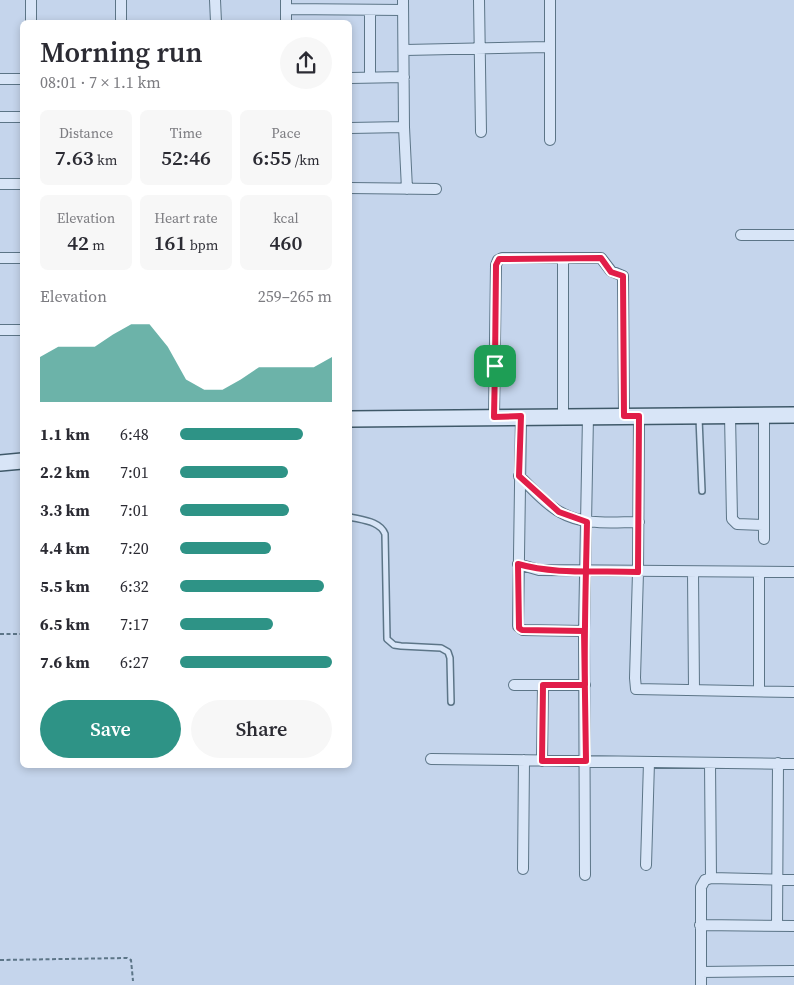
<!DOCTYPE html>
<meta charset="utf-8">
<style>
:root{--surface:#fff;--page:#f7f7f7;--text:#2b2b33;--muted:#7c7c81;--accent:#2e9386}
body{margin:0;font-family:"Source Serif 4",serif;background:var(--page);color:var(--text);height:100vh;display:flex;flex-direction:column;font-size:19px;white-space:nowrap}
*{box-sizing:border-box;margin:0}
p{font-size:16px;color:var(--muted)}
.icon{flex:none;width:28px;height:28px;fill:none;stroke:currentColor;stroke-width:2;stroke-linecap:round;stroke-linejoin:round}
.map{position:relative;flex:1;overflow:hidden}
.details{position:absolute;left:20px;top:20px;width:332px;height:748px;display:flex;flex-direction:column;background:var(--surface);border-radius:8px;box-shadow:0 2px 8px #0003}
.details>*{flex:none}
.pin{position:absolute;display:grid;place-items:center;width:42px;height:42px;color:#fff;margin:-21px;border-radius:10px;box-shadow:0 2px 8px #0006}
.round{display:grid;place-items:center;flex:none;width:52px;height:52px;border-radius:26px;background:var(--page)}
.summary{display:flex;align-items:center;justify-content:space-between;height:85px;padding:0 20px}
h1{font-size:28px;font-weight:600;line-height:38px}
.stats{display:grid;grid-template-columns:repeat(3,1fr);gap:8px;height:85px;padding:5px 20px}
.stats div{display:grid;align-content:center;border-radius:8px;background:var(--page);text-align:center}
.stats b{font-size:21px;font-weight:600}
.stats small{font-size:14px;font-weight:400}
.stats p{font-size:14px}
.chart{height:140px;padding:10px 20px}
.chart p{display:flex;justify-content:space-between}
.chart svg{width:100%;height:90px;margin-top:5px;fill:var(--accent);opacity:.7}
.cta{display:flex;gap:10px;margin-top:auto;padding:10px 20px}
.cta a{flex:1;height:58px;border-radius:30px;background:var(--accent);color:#fff;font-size:20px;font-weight:600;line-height:58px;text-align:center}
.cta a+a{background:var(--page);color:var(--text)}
ul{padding:0 20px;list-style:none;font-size:16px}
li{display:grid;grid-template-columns:80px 60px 1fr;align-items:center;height:38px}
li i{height:12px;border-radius:6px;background:var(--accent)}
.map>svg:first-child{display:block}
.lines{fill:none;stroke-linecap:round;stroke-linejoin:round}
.lane-casing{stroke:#5c7587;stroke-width:8}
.street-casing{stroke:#5c7587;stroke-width:12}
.secondary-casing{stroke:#3f5969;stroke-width:18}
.path{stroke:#5c7587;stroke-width:2;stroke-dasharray:4 2.5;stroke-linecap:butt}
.lane{stroke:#d8e5f7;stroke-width:5}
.street{stroke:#d8e5f7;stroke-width:10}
.secondary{stroke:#d8e5f7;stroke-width:15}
.route-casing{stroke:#fff;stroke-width:10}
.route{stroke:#e11d48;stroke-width:6}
</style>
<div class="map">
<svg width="794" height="985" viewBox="0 0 794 985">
<rect width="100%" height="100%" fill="#c5d5ec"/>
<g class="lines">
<!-- lane casing -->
<g class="lane-casing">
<path id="lane" d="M699 418 702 491
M350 517C362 520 380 521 385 534L387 639 394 645 401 646 441 648 448 652 450 658 451 702"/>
</g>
<!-- street casing -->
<g class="street-casing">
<path id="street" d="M31 0V22
M121 0V22
M215 0 216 22
M286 0V22
M403 0 404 127 407 189
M479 0 481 132
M286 9 403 10
M370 10V78
M405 50 550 47
M350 78 404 77
M0 79H22
M0 117H22
M350 128 404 127
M550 140V0
M0 184H22
M350 188 436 189
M741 235H794
M0 258H22
M0 330H22
M730 415 732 519 737 524 763 525
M764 415V539
M521 416 518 626 523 630 584 631
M639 416 638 572 635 678 636 689 794 692
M494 417 496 265 498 260 502 258H601L611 271 623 276 624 416
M563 417V259
M519 476C532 488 545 504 560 512 584 526 612 522 639 522
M518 564 539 570 794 572
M693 572 694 690
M514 685H585
M759 691V572
M431 759 794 764
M542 761 543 685
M710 763 711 878
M646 865 649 762
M523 869 524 760
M585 875 584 631 588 416
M700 925 794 926
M777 926 778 763
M701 972 794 971
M701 985V887L705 880 711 878 794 880"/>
</g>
<!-- secondary casing -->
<g class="secondary-casing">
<path id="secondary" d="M350 419 794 415
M0 463 22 461"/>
</g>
<!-- path -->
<path class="path" d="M0 634H22
M0 960 127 958 131 960 133 981"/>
<!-- lane -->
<use href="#lane" class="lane"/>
<!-- street -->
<use href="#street" class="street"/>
<!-- secondary -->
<use href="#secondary" class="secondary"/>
</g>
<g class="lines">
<!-- route casing -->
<g class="route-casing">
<path id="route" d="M495 366 494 417 521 416 519 476 559 512 587 522C586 577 584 631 585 685H543L542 761H586L584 631 522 630 519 628 518 564C556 575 599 570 638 572L639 416H624L623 276 611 272 601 258 499 259 496 265 495 366"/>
</g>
<!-- route -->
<use href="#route" class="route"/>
</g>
</svg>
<div class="pin" style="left:495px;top:366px;background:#1e9e55"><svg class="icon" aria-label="arrive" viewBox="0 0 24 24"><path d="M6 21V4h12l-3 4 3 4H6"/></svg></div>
<section class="details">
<div class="summary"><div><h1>Morning run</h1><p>08:01 · 7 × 1.1 km</p></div><a class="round"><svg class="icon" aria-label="share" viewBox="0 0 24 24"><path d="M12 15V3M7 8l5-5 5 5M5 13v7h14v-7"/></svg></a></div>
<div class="stats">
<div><p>Distance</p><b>7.63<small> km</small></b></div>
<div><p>Time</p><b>52:46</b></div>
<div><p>Pace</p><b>6:55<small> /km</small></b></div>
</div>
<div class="stats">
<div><p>Elevation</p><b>42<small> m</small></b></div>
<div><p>Heart rate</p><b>161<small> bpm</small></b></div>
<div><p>kcal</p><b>460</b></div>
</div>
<div class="chart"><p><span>Elevation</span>259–265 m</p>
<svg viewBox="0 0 160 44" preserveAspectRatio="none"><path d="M0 44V22L10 17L20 17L30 17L40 11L50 6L60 6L70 17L80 33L90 38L100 38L110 33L120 27L130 27L140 27L150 27L160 22V44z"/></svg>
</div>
<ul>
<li><b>1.1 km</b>6:48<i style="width:81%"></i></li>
<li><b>2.2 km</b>7:01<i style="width:71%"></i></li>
<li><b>3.3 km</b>7:01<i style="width:72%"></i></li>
<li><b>4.4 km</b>7:20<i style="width:60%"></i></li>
<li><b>5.5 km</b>6:32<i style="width:95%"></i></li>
<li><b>6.5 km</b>7:17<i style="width:61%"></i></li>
<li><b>7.6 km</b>6:27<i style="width:100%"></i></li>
</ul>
<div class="cta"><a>Save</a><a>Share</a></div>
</section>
</div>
